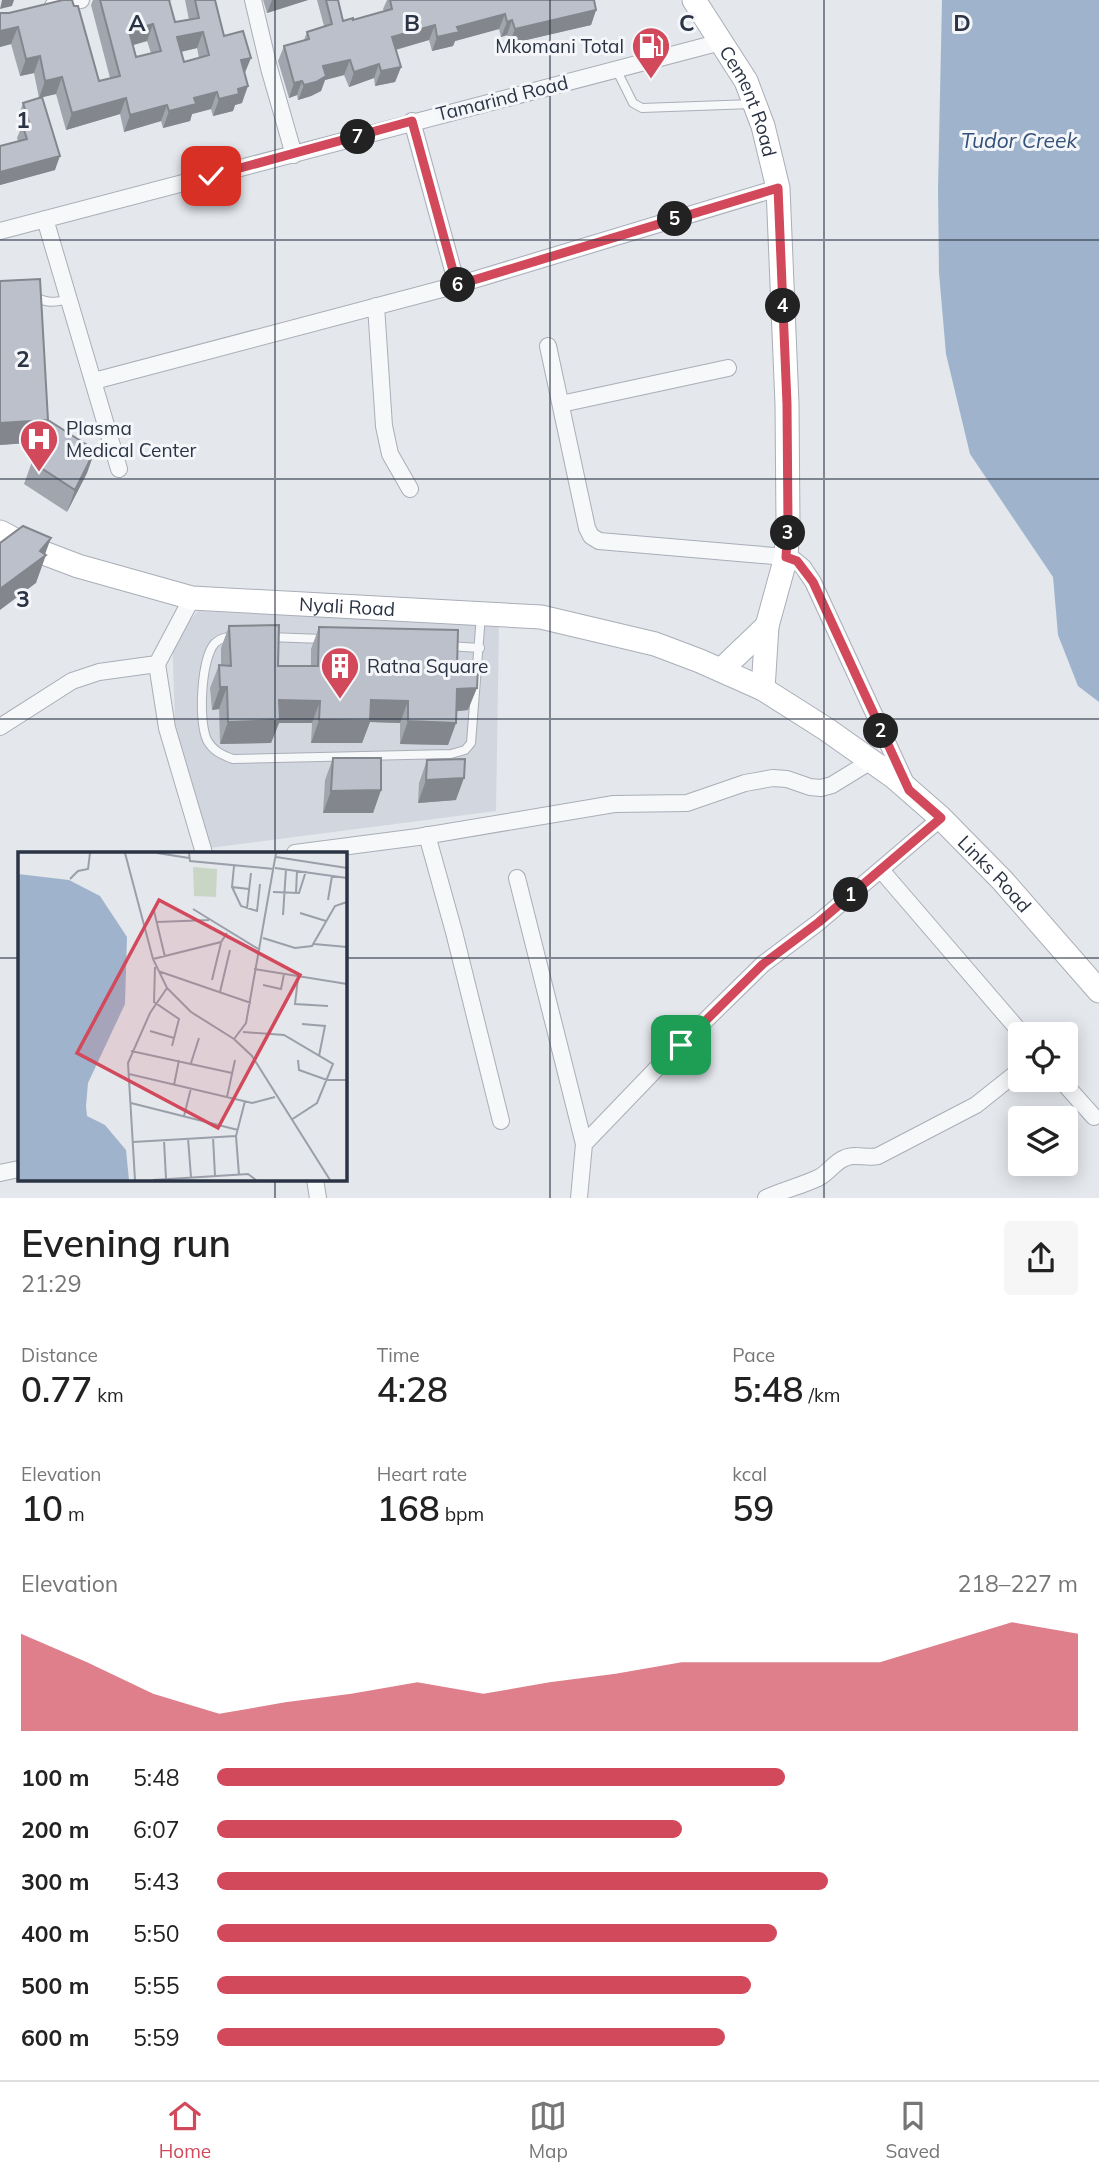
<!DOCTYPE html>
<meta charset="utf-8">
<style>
:root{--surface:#fff;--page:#f6f6f6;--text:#222;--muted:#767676;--line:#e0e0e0;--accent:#d1495b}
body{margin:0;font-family:Mulish,sans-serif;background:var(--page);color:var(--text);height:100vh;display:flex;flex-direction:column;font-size:26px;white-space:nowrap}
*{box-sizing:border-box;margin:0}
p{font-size:23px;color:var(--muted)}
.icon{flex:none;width:38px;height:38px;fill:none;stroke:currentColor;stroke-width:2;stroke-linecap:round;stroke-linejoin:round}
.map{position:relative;height:1198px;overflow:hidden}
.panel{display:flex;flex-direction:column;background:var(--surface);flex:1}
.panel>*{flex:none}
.fabs{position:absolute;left:1008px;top:1022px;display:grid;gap:14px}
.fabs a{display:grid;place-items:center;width:70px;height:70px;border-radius:7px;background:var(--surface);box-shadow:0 4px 18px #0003;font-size:35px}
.pin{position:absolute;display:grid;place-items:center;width:60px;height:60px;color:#fff;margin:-30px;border-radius:14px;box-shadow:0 4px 10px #0006}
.km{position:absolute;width:35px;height:35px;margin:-18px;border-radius:50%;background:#222;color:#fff;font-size:19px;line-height:35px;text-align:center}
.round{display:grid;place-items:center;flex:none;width:74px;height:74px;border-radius:7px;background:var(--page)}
.summary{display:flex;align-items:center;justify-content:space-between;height:119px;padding:0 21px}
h1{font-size:38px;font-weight:600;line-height:52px}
.metrics{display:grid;grid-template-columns:repeat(3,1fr);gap:10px;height:119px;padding:7px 21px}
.metrics div{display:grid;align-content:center}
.metrics b{font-size:35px;font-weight:600}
.metrics small{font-size:19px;font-weight:400}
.metrics p{font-size:19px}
.chart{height:196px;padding:14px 21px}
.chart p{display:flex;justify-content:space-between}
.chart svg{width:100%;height:126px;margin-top:7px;fill:var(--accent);opacity:.7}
ul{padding:0 21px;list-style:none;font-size:23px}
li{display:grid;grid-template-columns:112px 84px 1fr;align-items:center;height:52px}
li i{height:18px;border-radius:9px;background:var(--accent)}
.tabs{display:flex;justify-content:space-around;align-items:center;height:98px;border-top:2px solid var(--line);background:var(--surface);font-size:19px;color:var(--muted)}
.tabs a{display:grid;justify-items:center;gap:4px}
.tabs .active{color:var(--accent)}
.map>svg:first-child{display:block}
.built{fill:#d2d6de}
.water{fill:#9fb4cc}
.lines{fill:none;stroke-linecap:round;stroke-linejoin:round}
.lane-casing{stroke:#a9aeb7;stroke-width:10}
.street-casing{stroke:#a9aeb7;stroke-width:18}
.secondary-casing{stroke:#a9aeb7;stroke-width:25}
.lane{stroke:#f7f8fa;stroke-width:8}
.street{stroke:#f7f8fa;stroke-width:16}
.secondary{stroke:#fff;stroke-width:23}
.wall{fill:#a1a5ae;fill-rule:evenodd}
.shaded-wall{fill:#83868d}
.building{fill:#bbc0ca;stroke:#83868d;stroke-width:2;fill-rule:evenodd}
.route-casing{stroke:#fff;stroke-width:14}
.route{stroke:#d1495b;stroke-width:9}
.grid{fill:none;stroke:#2b3445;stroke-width:2;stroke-opacity:0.55}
.labels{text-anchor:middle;stroke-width:6;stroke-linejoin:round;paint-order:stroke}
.poi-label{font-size:19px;fill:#2b3445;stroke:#f4f6f9;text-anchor:start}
.street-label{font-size:19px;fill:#2b3445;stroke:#f4f6f9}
.water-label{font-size:21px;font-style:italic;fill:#34527a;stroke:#f4f6f9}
.inset-road{fill:none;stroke:#9a9fa9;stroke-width:2}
.view{fill:#d1495b;fill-opacity:0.15;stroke:#d1495b;stroke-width:3.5}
.inset-edge{fill:none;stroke:#2b3445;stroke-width:3.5}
.grid-label{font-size:23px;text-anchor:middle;font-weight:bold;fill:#2b3445;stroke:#f4f6f9;stroke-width:6;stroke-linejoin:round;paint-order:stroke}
</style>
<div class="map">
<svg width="1099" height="1198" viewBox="0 0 1099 1198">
<rect width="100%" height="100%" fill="#e4e7ec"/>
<!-- built -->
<path class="built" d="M198 611 499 625 496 811 209 848 176 746 172 640Z"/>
<!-- water -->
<path class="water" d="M942 0H1099V702L1078 686 1058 635 1053 577 970 454 946 354 939 273 938 189Z"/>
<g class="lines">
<!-- lane casing -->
<g class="lane-casing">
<path id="lane" d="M616 69 633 103 642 108 752 104
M32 294C45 304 54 303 69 299
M235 637C227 637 222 637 215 643 201 658 198 721 207 740 213 751 222 755 233 759L451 754 465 750 471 743 481 615
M269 637 323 639
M448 646 480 648"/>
</g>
<!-- street casing -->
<g class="street-casing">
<path id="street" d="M253 0 269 68 294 155
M53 6 81 0
M412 121 457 285
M45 219 119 469
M0 231 721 42
M376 306 384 426 390 454 410 489
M548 346 587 528 591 536 599 541 786 557 793 559 803 567 813 582 906 783
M94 381 457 285 778 188
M561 404 728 368
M192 598 157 664 167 728 204 853
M0 727 72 681 99 672 157 664
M427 835 454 932 501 1121
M295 853 418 837 614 804 687 803 745 783 773 778 787 779 810 787 821 788 832 785 871 761
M881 870 1022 1034
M517 878 584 1144
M1061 1080 1094 1117
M0 1173 19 1169
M315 1179 318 1198
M579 1198 584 1144 659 1066 763 964 819 922 941 818
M766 1198C783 1190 801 1186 818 1178 829 1173 834 1162 845 1158 855 1153 867 1159 878 1156L976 1105 1020 1070"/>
</g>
<!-- secondary casing -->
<g class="secondary-casing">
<g id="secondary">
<path id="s1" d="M694 0 746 81 763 126 778 188 787 404 788 524 786 557 767 626 763 689"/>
<path id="s2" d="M0 532 28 547 78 566 192 598 541 617 655 644 700 661 763 689 826 729 894 777 941 818 1002 880 1099 991"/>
<path d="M721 670 767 626"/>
</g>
</g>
<!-- lane -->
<use href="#lane" class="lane"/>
<!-- street -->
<use href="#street" class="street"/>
<!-- secondary -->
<use href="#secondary" class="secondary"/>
</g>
<!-- wall -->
<path class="wall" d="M93 0H172L169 1 175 22 189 20 185 0H215L224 36 245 74 242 103 235 105 233 111 213 116 211 109 192 114 190 121 163 128 161 121 124 132 120 114 66 130 56 94 42 97 55 170 0 185V146L18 141 17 138 21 128 18 118 23 103 39 98 34 73 20 76 11 44 0 47V13L99 81 110 78 91 5ZM147 41 151 53 136 57 133 45ZM197 48 199 58 184 62 181 52Z
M263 0H308L267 13Z
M317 0H338L343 21 353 20 384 11 383 9 387 0H594L596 10 591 25 509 44 507 35 501 37 499 29 455 41 453 46 432 51 429 40 396 50 401 67 395 82 375 86 374 78 349 87 344 75 325 80 321 91 311 96 298 100 297 95 289 98 278 61 284 46 304 40 307 32 324 26Z
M0 281 48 420 95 450 87 473 67 512 24 484 39 442 0 445Z
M229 626 278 666H311V649L319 627 457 667 468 710 456 711V723L448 745 400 744V723L370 722 362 743H311L312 723H279L271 743 220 744 219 709 212 710 210 688 219 665H221V648Z
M333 758 381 790 373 813H323L325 780Z
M427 760 456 800 418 803 419 783Z"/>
<!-- shaded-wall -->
<path class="shaded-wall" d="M2 0H14L12 6 0 9Z
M272 0H308L267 13Z
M596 10 591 25 509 44 515 29Z
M505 14 499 29 455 41 453 46 432 51 437 37 457 27Z
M512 20 507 35 501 37 507 22Z
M153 24 147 41 123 48 129 31Z
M435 25 429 40 387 52 392 37Z
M18 27 11 44 0 47V31Z
M203 32 197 48 171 54 177 37Z
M40 56 34 73 20 76 26 59Z
M251 58 244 75 241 60Z
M350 60 344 75 325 80 321 91 311 96 298 100 304 85 323 66Z
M379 64 374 78 349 87 354 72Z
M401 67 395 82 375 86 381 71Z
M62 77 56 94 39 98 45 81Z
M302 81 297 95 289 98 294 83Z
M248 86 242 103 235 105 233 111 213 116 219 99 238 89Z
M217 92 211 109 192 114 190 121 163 128 169 111 194 98Z
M126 98 120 114 66 130 72 113Z
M167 105 161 121 124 132 130 115Z
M60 156 55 170 0 185V172Z
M48 420 40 442 0 445V423Z
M95 450 87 473 67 512 75 490Z
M51 538 44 557 46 555 36 583 0 610V589L40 551Z
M220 687H227L219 709 212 710Z
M477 688 468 710 449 712 457 689Z
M279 700 320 701 312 723H279L271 743 220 744 228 722Z
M371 700 408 701 400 723 370 722 362 743H311L319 720Z
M408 721 456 723 448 745 400 744Z
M464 778 456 800 418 803 426 780Z
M381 790 373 813H323L331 791Z"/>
<!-- building -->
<path class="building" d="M63 0H72L74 6H78L99 81 120 76 100 0H169L175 22 199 18 195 0H215L224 36 243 31 251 58 241 60 248 86 238 89 239 94 219 99 217 92 194 98 196 104 169 111 167 105 130 115 126 98 72 113 62 77 45 81 40 56 26 59 18 27 0 31V13H9ZM153 24 161 51 136 57 129 31ZM203 32 209 55 184 62 177 37Z
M326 0H338L343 21 353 18V20L392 9 390 0H594L596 10 515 29 512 20 507 22 505 14 457 27 459 32 437 37 435 25 392 37 401 67 381 71 379 64 354 72 350 60 323 66 326 76 316 82 304 85 302 81 294 83 284 46 309 39 307 32 332 24Z
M42 97 60 156 0 172V146L27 139 22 124 29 122 23 103Z
M40 279 48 420 0 423V281Z
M48 420 95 450 75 490 32 462Z
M23 526 51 538 40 551 46 555 0 589V543Z
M279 625 278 666H318L319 627 458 630 457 667 478 668 477 688 457 689 456 723 408 721V701L371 700 370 721 319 720 320 701 279 700 280 720 228 722 227 687H220L219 665 231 666 229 626Z
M333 758H381V790L331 791Z
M465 759 464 778 426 780 427 760Z"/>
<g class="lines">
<!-- route casing -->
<g class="route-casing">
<path id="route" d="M211 176 412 121 457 285 778 188 787 404 788 524 786 557 797 561 813 582 909 790 941 818 819 922 763 964 681 1045"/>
</g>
<!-- route -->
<use href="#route" class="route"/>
</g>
<!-- grid -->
<path class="grid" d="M275 0V853M550 0V1198M824 0V1198M0 240H1099M0 479H1099M0 719H1099M0 958H19M345 958H1099M275 1179V1198"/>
<!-- icons -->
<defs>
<g id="fuel-pin" transform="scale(2.0125)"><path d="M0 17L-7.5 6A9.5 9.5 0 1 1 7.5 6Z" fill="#d1495b" stroke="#f4f6f9"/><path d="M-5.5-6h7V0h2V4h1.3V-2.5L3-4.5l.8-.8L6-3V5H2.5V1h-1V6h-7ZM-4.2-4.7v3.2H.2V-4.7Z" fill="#fff"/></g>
<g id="hospital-pin" transform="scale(2.0125)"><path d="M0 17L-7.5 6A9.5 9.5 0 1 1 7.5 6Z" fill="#d1495b" stroke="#f4f6f9"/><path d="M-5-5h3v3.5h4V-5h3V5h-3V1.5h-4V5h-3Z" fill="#fff"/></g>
<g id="building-pin" transform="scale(2.0125)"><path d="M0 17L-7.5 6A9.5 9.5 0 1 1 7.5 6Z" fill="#d1495b" stroke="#f4f6f9"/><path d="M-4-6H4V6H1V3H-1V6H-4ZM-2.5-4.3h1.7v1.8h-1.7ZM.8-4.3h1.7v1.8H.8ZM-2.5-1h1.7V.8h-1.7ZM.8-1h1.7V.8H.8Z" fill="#fff"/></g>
</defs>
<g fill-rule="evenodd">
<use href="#fuel-pin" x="651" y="46"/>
<use href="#hospital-pin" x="39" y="439"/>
<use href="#building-pin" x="340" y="666"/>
</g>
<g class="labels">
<!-- poi labels -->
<g class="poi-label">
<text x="624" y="53" text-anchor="end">Mkomani Total</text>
<text x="66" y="435">Plasma<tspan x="66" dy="22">Medical Center</tspan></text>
<text x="367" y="673">Ratna Square</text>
</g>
<!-- street labels -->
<g class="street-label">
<text transform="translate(502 98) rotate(-14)" y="7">Tamarind Road</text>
<text dy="7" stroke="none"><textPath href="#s1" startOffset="116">Cement Road</textPath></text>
<text dy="7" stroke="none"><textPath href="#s2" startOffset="359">Nyali Road</textPath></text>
<text dy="7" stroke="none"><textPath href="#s2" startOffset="1085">Links Road</textPath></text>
</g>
<!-- water labels -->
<g class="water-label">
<text x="1019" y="148">Tudor Creek</text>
</g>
</g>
<!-- overview -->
<g transform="translate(18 852)">
<rect width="329" height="329" fill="#e4e7ec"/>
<path d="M175 15 199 17 198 45 176 44Z" fill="#c9d6c5"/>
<path d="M0 22 51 28 82 44 109 85 107 152 70 231 68 254 69 264 87 273 108 298 111 328H0Z" fill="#9fb4cc"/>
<path class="inset-road" d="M107 1 135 107 149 136 173 160 216 187 234 204 312 328M139 1 171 6M171 1 172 9 256 17M258 5 329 16M216 14 214 35 231 37M257 16 329 26M52 27 60 19 70 17 72 1M214 35 223 54 239 59 242 32M255 40 281 41 288 19M278 41 279 18M310 48 314 24M229 56 233 21M175 57 242 98M136 59 147 105M282 61 308 69M265 63 268 17M139 70 191 68M245 86 277 96 294 94 317 54 329 50M296 92 329 95M135 107 203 90 209 81M137 115 136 150 161 167 154 194M236 117 329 132M140 119 233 151M280 126 277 152 310 154M194 128 203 91M245 133 263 137 266 122M202 140 212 98M284 172 307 174 301 204M132 179 156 186M225 180 266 183 315 212 299 251 273 268M216 187 228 171 258 1M113 199 214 221M280 208 281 218 309 228H329M173 211 181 186M111 222 234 251 257 245M156 233 161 208M209 245 217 208M113 251 220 278M166 264 173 236M195 285 197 324M170 286 173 325M146 288 148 327M115 290 218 284M221 323 218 284 227 249M117 328 110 211 132 161 149 136M135 328 230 322 238 328"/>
<path class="view" d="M141 48 282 123 200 276 59 201Z"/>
<rect width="329" height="329" class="inset-edge"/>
</g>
<g class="grid-label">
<text x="137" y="31">A</text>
<text x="412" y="31">B</text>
<text x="687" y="31">C</text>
<text x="962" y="31">D</text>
<text x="23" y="128">1</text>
<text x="23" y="367">2</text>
<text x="23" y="607">3</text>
</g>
</svg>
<div class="fabs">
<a><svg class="icon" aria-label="locate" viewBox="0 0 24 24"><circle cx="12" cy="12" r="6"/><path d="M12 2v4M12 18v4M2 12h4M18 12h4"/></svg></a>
<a><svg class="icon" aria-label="layers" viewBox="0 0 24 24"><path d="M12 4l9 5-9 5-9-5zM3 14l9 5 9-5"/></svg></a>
</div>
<div class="pin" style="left:681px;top:1045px;background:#1e9e55"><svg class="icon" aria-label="arrive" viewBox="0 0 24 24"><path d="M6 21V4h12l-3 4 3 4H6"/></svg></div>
<div class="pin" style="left:211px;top:176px;background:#d93025"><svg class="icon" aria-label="check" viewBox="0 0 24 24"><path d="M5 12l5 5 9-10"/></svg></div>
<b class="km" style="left:851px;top:895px">1</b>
<b class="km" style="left:881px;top:731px">2</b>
<b class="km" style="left:788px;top:533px">3</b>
<b class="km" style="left:783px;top:306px">4</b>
<b class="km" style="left:675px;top:219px">5</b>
<b class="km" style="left:458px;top:285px">6</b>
<b class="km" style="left:358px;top:137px">7</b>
</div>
<section class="panel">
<div class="summary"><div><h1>Evening run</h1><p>21:29</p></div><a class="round"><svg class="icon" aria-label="share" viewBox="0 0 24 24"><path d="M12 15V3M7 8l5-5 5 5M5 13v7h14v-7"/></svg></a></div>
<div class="metrics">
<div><p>Distance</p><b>0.77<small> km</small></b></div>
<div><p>Time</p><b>4:28</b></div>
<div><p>Pace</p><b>5:48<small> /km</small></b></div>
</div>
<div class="metrics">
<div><p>Elevation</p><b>10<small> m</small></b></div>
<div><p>Heart rate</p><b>168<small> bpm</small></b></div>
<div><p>kcal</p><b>59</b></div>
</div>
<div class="chart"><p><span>Elevation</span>218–227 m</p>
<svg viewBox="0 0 160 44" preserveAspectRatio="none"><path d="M0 44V10L10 20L20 31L30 38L40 34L50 31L60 27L70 31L80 27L90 24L100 20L110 20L120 20L130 20L140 13L150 6L160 10V44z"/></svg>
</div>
<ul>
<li><b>100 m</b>5:48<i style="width:66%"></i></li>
<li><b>200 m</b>6:07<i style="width:54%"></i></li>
<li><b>300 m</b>5:43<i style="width:71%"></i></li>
<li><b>400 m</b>5:50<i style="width:65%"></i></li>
<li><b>500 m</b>5:55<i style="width:62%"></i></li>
<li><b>600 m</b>5:59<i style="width:59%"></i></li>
</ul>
</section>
<nav class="tabs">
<a class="active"><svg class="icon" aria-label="home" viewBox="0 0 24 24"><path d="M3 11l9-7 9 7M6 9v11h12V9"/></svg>Home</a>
<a><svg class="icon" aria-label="map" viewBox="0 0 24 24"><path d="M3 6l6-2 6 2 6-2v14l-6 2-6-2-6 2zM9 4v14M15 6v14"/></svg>Map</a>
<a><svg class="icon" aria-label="saved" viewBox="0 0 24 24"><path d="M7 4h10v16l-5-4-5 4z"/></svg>Saved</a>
</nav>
